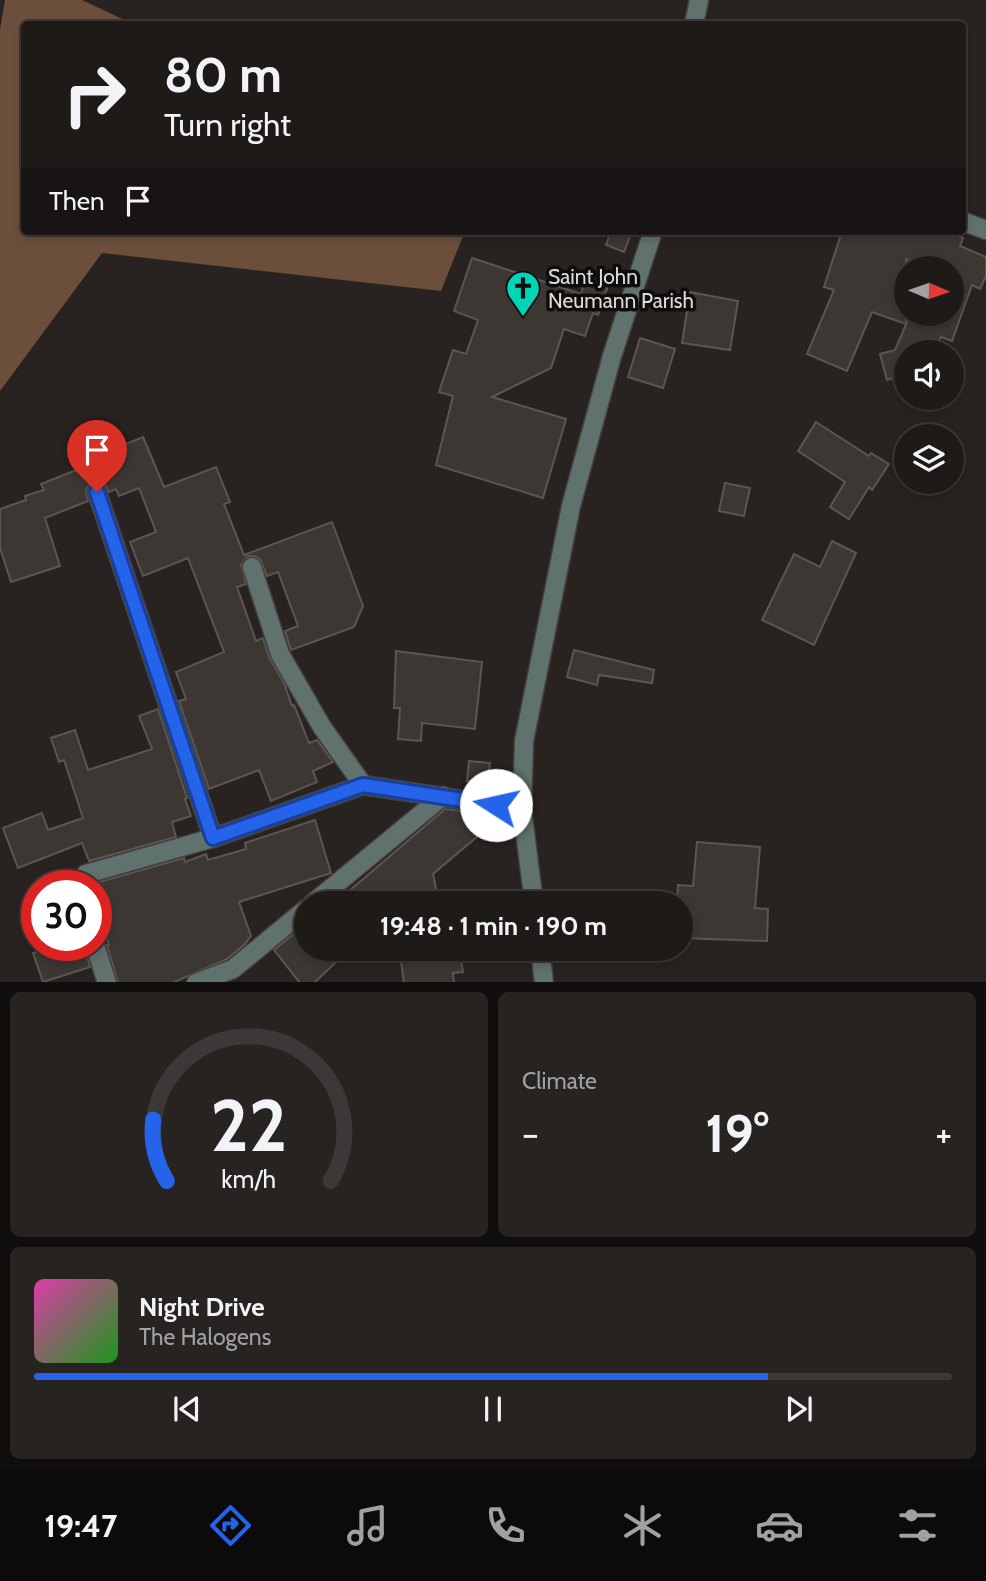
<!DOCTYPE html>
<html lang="en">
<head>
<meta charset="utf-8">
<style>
  :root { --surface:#1e1a18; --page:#262321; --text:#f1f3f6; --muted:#a1a1a2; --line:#3c3837; --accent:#2563eb }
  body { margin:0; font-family:Cabin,sans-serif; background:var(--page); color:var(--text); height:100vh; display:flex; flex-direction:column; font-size:26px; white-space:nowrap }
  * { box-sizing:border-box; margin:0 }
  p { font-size:23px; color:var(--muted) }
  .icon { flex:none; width:38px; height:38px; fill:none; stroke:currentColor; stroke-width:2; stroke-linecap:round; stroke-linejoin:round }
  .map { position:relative; height:982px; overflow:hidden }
  .side { display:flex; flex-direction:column; gap:10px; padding:10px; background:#100e0d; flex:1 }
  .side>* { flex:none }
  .hud { position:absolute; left:21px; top:21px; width:945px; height:214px; border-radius:7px; box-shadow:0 4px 10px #0003,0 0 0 2px var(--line); background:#1e1a18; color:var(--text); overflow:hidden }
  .needle { width:46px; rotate:92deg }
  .buttons { position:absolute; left:894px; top:256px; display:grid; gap:14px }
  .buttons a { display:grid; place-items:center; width:70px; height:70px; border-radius:50%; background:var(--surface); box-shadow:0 4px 10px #0003,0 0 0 2px var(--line); font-size:35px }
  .speed { position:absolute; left:21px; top:870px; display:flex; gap:14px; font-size:35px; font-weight:700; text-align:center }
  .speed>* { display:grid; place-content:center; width:91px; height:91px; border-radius:50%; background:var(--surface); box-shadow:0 4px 10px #0003,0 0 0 2px var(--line); line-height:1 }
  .speed .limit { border:10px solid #d22; background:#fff; color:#111 }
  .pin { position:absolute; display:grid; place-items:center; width:60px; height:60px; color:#fff; margin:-72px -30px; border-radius:50% 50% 50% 0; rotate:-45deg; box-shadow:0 0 7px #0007 }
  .pin .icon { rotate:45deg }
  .me { position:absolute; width:77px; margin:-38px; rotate:280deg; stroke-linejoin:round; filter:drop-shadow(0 0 5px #0008) }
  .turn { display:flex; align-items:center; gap:24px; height:147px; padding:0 28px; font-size:32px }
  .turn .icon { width:91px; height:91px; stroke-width:2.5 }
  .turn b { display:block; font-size:49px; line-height:60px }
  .then { display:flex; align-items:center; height:66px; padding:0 28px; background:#0003; gap:14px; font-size:26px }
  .big { font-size:52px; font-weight:700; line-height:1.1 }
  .side .widget { flex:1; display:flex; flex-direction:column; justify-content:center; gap:10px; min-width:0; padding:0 24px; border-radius:10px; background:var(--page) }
  .side .dial { align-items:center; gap:0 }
  .dial svg { height:182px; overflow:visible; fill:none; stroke:var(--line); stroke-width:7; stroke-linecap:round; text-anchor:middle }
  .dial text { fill:var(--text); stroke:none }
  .song { display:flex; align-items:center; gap:21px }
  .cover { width:84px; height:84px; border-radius:10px; background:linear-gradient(135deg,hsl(320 70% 55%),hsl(120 70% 35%)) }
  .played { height:7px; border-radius:4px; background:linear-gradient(90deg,var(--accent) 80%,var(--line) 80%) }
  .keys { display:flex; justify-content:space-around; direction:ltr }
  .heat { display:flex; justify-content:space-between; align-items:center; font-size:38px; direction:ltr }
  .side .tiles { flex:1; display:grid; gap:10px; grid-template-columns:1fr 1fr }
  .widget:last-child { grid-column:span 2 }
  .trip { position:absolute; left:294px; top:891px; width:399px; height:70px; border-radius:35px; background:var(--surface); box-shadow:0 4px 10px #0003,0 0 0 2px var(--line); font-weight:700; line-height:70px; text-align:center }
  .dock { display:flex; height:112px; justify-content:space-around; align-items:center; background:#0c0a0a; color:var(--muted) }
  .dock .icon { width:49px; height:49px }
  .dock .selected { color:var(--accent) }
  .dock b { font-size:32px; color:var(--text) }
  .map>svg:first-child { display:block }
  .water { fill:#6c4f3b }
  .building { fill:#3c3733; stroke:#5c5652; stroke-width:2 }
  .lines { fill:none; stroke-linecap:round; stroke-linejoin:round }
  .minor-casing { stroke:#45403d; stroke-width:21 }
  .minor { stroke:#60726d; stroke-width:18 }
  .route-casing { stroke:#184099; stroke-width:18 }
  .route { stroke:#2563eb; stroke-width:12 }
  .labels { text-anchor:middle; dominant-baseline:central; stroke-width:7; stroke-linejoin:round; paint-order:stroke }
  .poi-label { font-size:21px; fill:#dedad8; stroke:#0f0d0c; text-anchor:start }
</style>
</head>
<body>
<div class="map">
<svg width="986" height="983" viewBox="0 0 986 983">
  <rect width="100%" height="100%" fill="#282320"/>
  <!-- water -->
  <path class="water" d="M5 0H82L133 24H24V231H465L441 291 102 253 0 391V29Z"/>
  <!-- building -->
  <g class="building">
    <path d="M611 231H632L624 252 606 245Z"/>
    <path d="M842 231H946L963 238 960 246 986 257V276L980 289 972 285 952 341 941 337 934 352H906V374L887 380 880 354 895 350 911 313H952V279L957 268H930L906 259V324L872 312 847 371 807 354 834 290 824 287Z"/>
    <path d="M472 258 581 294 585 279 608 286 598 315 593 313 585 336 564 329 551 368 492 397 566 419 543 498 436 465 453 396 439 392 453 350 466 354 478 320 454 311Z"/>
    <path d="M690 292 738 301 730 350 682 343Z"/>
    <path d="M640 338 675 349 663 388 628 377Z"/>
    <path d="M816 422 869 456 871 453 889 464 872 490 869 487 849 519 830 507 845 482 798 451Z"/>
    <path d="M143 437 164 487 216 467 230 502 224 504 244 555 332 522 363 606 354 627 291 650 285 631 298 626 278 572 267 576 260 559 254 556H248L241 565 246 584 237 587 256 641 263 638 269 657 284 683 292 706 294 705 309 743 317 740 333 762 313 771 317 782 271 801 259 770 209 789 179 701 186 699 176 672 224 652 188 558 143 576 130 542 156 532 139 488 119 496 116 489 109 492 105 484 100 481 89 484 86 490 88 501 45 518 60 566 11 582 0 548V509L26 500 25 496 44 490 41 484 104 459 101 454Z"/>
    <path d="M725 483 750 488 744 516 719 511Z"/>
    <path d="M832 541 856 553 814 645 762 620 794 554 820 567Z"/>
    <path d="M574 650 654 670 652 683 599 675 597 685 567 677Z"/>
    <path d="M396 651 482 662 475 729 422 723 421 741 398 739 400 708H394Z"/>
    <path d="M158 709 187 798 185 799 191 816 172 822 176 837 89 861 82 843 18 868 3 828 42 813 48 830 83 818 64 760 59 762 51 738 75 730 88 770 152 749 139 716Z"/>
    <path d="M469 761 490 763 488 783 467 781Z"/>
    <path d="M445 809 468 812 484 831 433 874 439 903H335Z"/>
    <path d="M315 820 331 873 239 902 251 936 244 945 227 959 172 983H118L107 945H109L96 906V883L184 858 185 862 206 854 208 860 246 849 245 843Z"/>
    <path d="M697 842 760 847 755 908 768 909 767 941 681 938V903H677L678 885 693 886Z"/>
    <path d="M306 924V948H351L314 983H300L274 950Z"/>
    <path d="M56 945H84L90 967 43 982 33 953Z"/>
    <path d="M399 948H459L463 972 453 973 454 983H404Z"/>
  </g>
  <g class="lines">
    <!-- minor casing -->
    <g class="minor-casing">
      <g id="minor">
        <path d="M694 24 699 0"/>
        <path d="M962 221 986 230"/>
        <path d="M97 492 213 838"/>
        <path d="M252 567 280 654 322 727 363 785 522 809"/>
        <path d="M82 886 86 874 213 838 363 785"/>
        <path d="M313 903 443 796"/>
        <path d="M534 903 522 809 524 741 571 506 612 356 653 231"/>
        <path d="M95 945 107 983"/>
        <path d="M540 948 544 983"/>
        <path d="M196 983 233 969 306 909"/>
      </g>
    </g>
    <!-- minor -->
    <use href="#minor" class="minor"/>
  </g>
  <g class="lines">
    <!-- route casing -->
    <g class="route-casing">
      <path id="route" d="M97 492 213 838 363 785 496 805"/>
    </g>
    <!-- route -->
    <use href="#route" class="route"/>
  </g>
  <!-- icons -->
  <defs>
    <g id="church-pin" transform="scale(1.75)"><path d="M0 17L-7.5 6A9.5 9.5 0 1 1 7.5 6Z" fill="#00d5b7" stroke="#0f0d0c"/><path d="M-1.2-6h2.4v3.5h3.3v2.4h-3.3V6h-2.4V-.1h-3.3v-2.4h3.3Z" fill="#111"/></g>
  </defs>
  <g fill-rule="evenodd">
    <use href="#church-pin" x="523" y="288"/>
  </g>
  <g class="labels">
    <!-- poi labels -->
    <g class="poi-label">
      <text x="548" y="276">Saint John<tspan x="548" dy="24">Neumann Parish</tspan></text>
    </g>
  </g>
</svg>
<div class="buttons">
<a><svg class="needle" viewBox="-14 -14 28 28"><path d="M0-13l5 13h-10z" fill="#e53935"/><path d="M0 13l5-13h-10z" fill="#a1a1a2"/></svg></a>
<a><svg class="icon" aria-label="sound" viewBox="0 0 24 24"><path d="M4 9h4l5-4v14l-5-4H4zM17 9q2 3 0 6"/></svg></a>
<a><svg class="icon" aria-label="layers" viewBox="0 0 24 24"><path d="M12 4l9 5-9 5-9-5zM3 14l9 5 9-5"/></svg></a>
</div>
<div class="speed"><div class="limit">30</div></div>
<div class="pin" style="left:97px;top:492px;background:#d93025"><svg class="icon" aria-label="arrive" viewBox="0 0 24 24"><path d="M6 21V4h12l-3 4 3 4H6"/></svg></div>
<svg class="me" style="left:496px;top:805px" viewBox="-20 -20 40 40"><circle r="19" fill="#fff"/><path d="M0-13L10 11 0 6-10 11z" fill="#2563eb"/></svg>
<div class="trip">19:48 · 1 min · 190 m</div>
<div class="hud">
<div class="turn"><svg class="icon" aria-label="right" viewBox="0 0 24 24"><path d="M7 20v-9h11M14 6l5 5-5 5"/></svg><div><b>80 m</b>Turn right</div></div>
<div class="then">Then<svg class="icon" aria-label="arrive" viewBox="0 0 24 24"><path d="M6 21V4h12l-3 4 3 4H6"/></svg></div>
</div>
</div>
<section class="side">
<div class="tiles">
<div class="widget dial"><svg viewBox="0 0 100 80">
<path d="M14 69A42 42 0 1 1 86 69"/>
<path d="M14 69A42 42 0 0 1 8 42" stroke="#2563eb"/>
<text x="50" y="56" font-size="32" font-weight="700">22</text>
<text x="50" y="72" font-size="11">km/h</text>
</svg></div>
<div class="widget"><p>Climate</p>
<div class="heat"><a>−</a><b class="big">19°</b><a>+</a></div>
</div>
<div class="widget">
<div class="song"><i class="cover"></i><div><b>Night Drive</b><p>The Halogens</p></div></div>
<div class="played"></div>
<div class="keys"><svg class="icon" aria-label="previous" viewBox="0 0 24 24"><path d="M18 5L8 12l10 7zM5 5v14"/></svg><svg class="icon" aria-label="pause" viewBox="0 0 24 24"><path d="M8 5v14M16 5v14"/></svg><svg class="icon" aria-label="next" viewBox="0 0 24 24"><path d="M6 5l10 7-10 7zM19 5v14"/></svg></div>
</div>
</div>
</section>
<nav class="dock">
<b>19:47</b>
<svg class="icon selected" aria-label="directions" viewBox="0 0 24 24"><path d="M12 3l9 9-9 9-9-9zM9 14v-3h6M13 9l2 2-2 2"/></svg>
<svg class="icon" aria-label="music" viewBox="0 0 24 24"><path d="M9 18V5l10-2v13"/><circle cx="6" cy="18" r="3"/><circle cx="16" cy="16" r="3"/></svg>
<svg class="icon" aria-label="phone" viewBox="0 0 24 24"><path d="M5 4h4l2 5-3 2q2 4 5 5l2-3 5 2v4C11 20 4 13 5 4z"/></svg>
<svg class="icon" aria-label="climate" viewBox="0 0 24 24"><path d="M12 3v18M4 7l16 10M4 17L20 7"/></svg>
<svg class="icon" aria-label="car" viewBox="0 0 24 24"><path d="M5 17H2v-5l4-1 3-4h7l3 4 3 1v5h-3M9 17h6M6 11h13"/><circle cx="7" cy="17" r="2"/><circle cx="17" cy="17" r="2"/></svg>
<svg class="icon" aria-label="filters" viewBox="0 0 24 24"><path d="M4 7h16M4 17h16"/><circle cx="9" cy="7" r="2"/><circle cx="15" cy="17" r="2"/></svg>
</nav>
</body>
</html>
